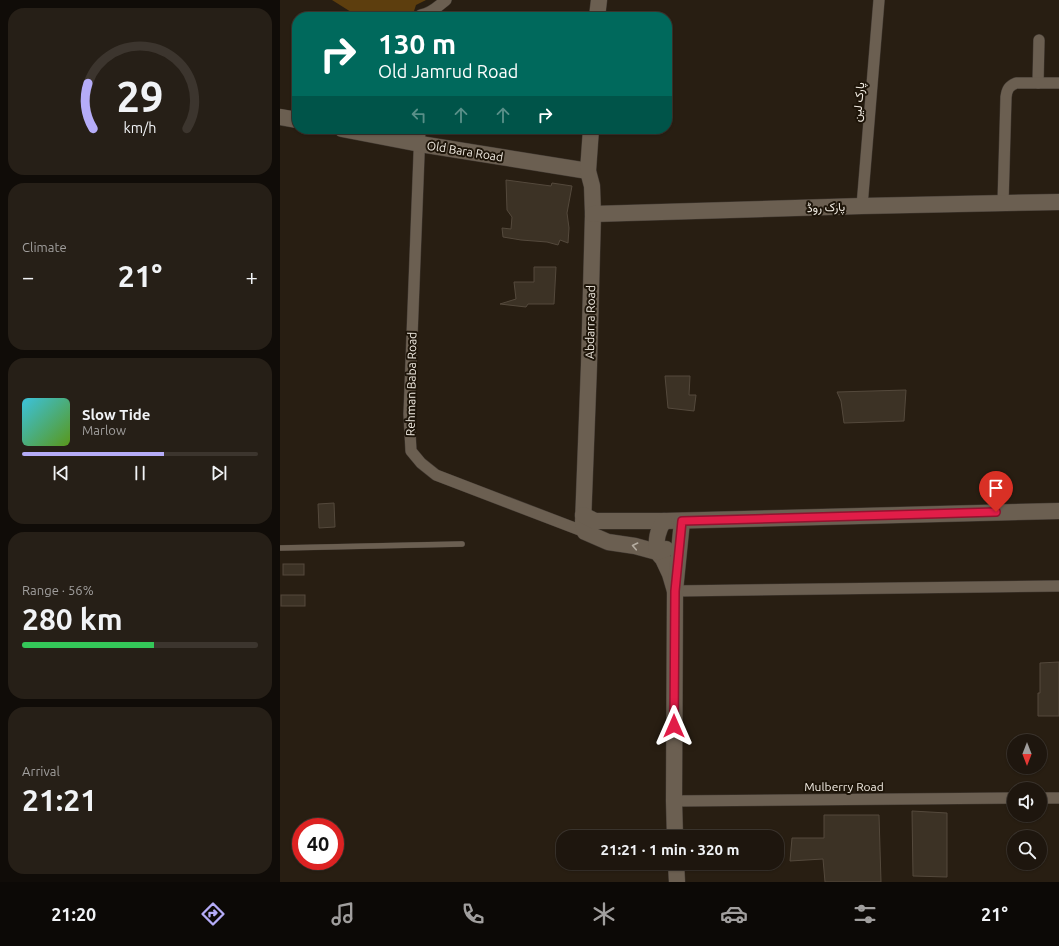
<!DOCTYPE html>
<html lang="en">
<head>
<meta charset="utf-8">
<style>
  :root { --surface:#1e160e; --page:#261f17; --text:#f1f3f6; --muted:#a19f9e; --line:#3c352e; --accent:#b5acf8 }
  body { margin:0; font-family:Ubuntu,Vazirmatn,sans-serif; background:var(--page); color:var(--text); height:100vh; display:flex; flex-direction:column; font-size:15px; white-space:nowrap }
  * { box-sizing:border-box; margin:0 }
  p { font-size:13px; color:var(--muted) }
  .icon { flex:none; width:22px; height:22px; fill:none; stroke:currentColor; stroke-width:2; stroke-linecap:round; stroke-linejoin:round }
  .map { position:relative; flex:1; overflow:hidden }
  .side { display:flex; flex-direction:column; gap:8px; padding:8px; background:#100c08; width:280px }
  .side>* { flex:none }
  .hud { position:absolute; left:12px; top:12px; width:380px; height:122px; border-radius:16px; box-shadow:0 1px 3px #0004,0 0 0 1px var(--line); background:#00695c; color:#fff; overflow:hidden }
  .needle { width:26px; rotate:180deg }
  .tools { position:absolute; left:727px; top:734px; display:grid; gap:8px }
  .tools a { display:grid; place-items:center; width:40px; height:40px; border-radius:50%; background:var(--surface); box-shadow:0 1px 3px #0004,0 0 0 1px var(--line); font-size:20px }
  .speed { position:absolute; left:12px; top:818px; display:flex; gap:8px; font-size:20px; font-weight:700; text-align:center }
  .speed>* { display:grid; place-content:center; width:52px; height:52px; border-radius:50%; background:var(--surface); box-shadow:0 1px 3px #0004,0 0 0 1px var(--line); line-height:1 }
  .speed .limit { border:6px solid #d22; background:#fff; color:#111 }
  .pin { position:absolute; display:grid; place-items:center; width:34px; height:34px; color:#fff; margin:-41px -17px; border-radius:50% 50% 50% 0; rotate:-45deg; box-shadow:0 0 4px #0007 }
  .pin .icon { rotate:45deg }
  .me { position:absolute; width:44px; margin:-22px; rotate:0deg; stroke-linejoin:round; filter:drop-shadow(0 0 3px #0008) }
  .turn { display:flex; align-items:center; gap:14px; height:84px; padding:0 20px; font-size:18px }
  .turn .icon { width:52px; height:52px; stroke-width:2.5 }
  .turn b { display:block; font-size:28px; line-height:34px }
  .lanes { display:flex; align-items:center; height:38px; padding:0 20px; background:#0003; justify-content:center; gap:20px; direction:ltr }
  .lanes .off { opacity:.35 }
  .big { font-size:30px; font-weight:700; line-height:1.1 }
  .side .widget { flex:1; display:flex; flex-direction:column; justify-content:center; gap:6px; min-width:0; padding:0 14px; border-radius:16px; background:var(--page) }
  .side .dial { align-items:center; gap:0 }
  .dial svg { height:104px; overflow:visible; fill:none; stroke:var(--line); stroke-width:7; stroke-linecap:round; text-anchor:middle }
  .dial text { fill:var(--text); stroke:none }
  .song { display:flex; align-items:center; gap:12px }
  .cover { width:48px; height:48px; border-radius:6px; background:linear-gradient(135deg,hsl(190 70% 55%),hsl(90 70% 35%)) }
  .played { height:4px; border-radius:2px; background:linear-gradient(90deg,var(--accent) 60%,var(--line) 60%) }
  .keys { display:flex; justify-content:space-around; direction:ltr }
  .heat { display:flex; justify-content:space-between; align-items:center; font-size:22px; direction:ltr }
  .charge { height:6px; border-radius:3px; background:linear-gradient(90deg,#34c759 56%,var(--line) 0) }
  .trip { position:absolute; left:276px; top:830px; width:228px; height:40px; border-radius:16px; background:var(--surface); box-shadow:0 1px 3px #0004,0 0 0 1px var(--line); font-weight:700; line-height:40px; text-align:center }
  .tab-bar { display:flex; height:64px; justify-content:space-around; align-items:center; background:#0c0906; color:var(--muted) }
  .tab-bar .icon { width:28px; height:28px }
  .tab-bar .current { color:var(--accent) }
  .tab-bar b { font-size:18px; color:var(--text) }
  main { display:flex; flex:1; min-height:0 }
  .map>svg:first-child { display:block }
  .green { fill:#5d3e0e }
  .building { fill:#3c3225; stroke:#54493c }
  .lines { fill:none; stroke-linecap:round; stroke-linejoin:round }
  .lane-casing { stroke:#423a33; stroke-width:6 }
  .street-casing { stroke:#423a33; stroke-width:12 }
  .secondary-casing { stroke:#423a33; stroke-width:17 }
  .lane { stroke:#6b5f51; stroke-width:5.5 }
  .street { stroke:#6b5f51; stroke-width:11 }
  .secondary { stroke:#6b5f51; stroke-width:16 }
  .oneway { stroke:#b5ada1 }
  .route-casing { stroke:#92132f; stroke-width:10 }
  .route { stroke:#e11d48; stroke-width:7 }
  .labels { text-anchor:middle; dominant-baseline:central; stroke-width:4; stroke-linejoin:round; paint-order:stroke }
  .street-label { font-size:12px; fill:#f2ece3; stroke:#1e1509 }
</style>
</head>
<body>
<main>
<section class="side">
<div class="widget dial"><svg viewBox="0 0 100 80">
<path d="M14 69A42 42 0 1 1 86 69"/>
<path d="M14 69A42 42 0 0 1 10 34" stroke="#b5acf8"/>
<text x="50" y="56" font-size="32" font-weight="700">29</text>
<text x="50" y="72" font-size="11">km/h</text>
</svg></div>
<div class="widget"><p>Climate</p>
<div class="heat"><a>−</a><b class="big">21°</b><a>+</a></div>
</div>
<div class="widget">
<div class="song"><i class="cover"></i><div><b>Slow Tide</b><p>Marlow</p></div></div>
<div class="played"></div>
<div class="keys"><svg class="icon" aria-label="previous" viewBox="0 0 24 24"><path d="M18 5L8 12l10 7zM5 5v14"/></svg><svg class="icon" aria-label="pause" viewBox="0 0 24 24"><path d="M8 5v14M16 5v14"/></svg><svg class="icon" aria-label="next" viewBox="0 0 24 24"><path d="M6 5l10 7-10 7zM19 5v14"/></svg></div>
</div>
<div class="widget"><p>Range · 56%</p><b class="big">280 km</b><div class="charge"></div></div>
<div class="widget"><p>Arrival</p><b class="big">21:21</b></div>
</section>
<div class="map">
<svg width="779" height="882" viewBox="0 0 779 882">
  <rect width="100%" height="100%" fill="#281e12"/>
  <!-- green -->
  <path class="green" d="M52 0H146L136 5 132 17H79Z"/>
  <!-- building -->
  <g class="building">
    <path d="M226 180 271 186 272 183 292 186 287 213 289 228 288 243 280 240 278 245 267 242 241 240 223 237 222 228 231 229 232 217 227 210Z"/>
    <path d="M254 267H276L274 304H248L246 307 220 304 236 299 234 282H254Z"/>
    <path d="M385 376H410L409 395H416L414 411 388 408Z"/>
    <path d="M626 390 624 421 564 423 561 401 557 392Z"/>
    <path d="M54 503 55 527 39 528 38 504Z"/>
    <rect x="3" y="564" width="21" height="11"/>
    <rect x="1" y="595" width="24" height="11"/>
    <path d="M779 662V716H758V693H760V663Z"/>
    <path d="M632 811 667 813V877L633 876Z"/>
    <path d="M544 815H599L601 882H545L543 859 510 861 512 838H544Z"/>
  </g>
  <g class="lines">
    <!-- lane casing -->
    <g class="lane-casing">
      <path id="lane" d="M0 548 182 544"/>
    </g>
    <!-- street casing -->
    <g class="street-casing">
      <g id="street">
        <path d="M141 17V15C152 13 158 6 166 0"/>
        <path d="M758 83 759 40"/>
        <path d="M140 129 129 414 131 451 141 463 156 475 305 532"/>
        <path d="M723 203 726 97C727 89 729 86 736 83H779"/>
        <path d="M582 206 599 0"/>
        <path d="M395 591 779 586"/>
        <path d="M760 798H779"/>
        <path d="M394 801 734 798"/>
      </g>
    </g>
    <!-- secondary casing -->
    <g class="secondary-casing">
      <g id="secondary">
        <path d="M317 17 319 0"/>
        <path d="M0 117 17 120"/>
        <path d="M62 129 140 144 308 171"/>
        <path d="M311 129 308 171 312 186 313 214 309 365 303 523 305 532 328 542 355 546 377 552 383 559 390 574 395 591"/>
        <path d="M313 214 582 206 779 202"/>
        <path d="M303 515 315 521H384L779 511"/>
        <path d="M384 521C377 531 376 540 377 552L386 549"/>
        <path d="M395 837 394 801 395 591 402 521"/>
        <path d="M396 863 397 882"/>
      </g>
    </g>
    <!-- lane -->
    <use href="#lane" class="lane"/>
    <!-- street -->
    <use href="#street" class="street"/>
    <!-- secondary -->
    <use href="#secondary" class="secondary"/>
  </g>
  <!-- one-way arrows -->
  <defs><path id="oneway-chevron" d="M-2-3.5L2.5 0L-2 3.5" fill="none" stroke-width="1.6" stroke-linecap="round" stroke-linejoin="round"/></defs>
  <use class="oneway" href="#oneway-chevron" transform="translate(355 546) rotate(-168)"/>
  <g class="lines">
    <!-- route casing -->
    <g class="route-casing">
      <path id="route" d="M394 726 395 591 402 521 716 512"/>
    </g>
    <!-- route -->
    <use href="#route" class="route"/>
  </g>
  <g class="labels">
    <!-- street labels -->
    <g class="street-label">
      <text transform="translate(578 102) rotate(-85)">پارک لین</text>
      <text transform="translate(185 151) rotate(9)">Old Bara Road</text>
      <text transform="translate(546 207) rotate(-2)">پارک روڈ</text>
      <text transform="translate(310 322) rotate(-89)">Abdarra Road</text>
      <text transform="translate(131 384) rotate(-89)">Rehman Baba Road</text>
      <text x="564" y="786">Mulberry Road</text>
    </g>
  </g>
</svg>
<div class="tools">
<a><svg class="needle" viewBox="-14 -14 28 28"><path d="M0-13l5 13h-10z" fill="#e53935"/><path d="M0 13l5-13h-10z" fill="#a19f9e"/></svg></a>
<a><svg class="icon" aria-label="sound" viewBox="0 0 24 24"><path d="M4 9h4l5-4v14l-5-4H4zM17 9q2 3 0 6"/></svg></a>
<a><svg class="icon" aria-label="search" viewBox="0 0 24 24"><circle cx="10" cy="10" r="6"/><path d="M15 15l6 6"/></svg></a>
</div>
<div class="speed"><div class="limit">40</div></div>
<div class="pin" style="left:716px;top:512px;background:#d93025"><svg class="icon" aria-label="arrive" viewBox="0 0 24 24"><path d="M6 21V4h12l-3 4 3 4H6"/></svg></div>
<svg class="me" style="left:394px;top:726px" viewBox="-20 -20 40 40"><path d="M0-17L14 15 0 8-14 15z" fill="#e11d48" stroke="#fff" stroke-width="4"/></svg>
<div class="trip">21:21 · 1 min · 320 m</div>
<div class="hud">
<div class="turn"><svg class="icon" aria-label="right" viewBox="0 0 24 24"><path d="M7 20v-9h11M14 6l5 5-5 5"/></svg><div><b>130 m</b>Old Jamrud Road</div></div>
<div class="lanes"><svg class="icon off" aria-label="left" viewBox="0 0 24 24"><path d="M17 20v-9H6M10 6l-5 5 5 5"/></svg><svg class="icon off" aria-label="ahead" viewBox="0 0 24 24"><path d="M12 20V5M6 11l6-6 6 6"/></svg><svg class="icon off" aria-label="ahead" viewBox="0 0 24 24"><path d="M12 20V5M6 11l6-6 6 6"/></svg><svg class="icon" aria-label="right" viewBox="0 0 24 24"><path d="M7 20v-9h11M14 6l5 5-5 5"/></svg></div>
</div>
</div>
</main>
<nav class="tab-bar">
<b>21:20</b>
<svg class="icon current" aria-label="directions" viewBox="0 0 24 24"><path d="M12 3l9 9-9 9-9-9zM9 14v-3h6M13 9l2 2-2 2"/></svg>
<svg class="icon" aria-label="music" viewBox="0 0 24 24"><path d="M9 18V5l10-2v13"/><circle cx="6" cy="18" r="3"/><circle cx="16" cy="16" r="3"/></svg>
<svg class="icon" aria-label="phone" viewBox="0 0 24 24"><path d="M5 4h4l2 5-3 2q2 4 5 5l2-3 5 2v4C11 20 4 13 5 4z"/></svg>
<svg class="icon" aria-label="climate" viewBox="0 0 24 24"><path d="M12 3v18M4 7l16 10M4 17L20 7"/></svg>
<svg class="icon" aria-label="car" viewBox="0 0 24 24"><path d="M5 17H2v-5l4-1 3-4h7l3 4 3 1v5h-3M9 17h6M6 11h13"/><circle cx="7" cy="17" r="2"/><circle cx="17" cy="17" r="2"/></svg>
<svg class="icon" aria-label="filters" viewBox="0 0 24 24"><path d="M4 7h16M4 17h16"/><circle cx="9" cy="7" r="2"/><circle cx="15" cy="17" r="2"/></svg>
<b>21°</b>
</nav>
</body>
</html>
